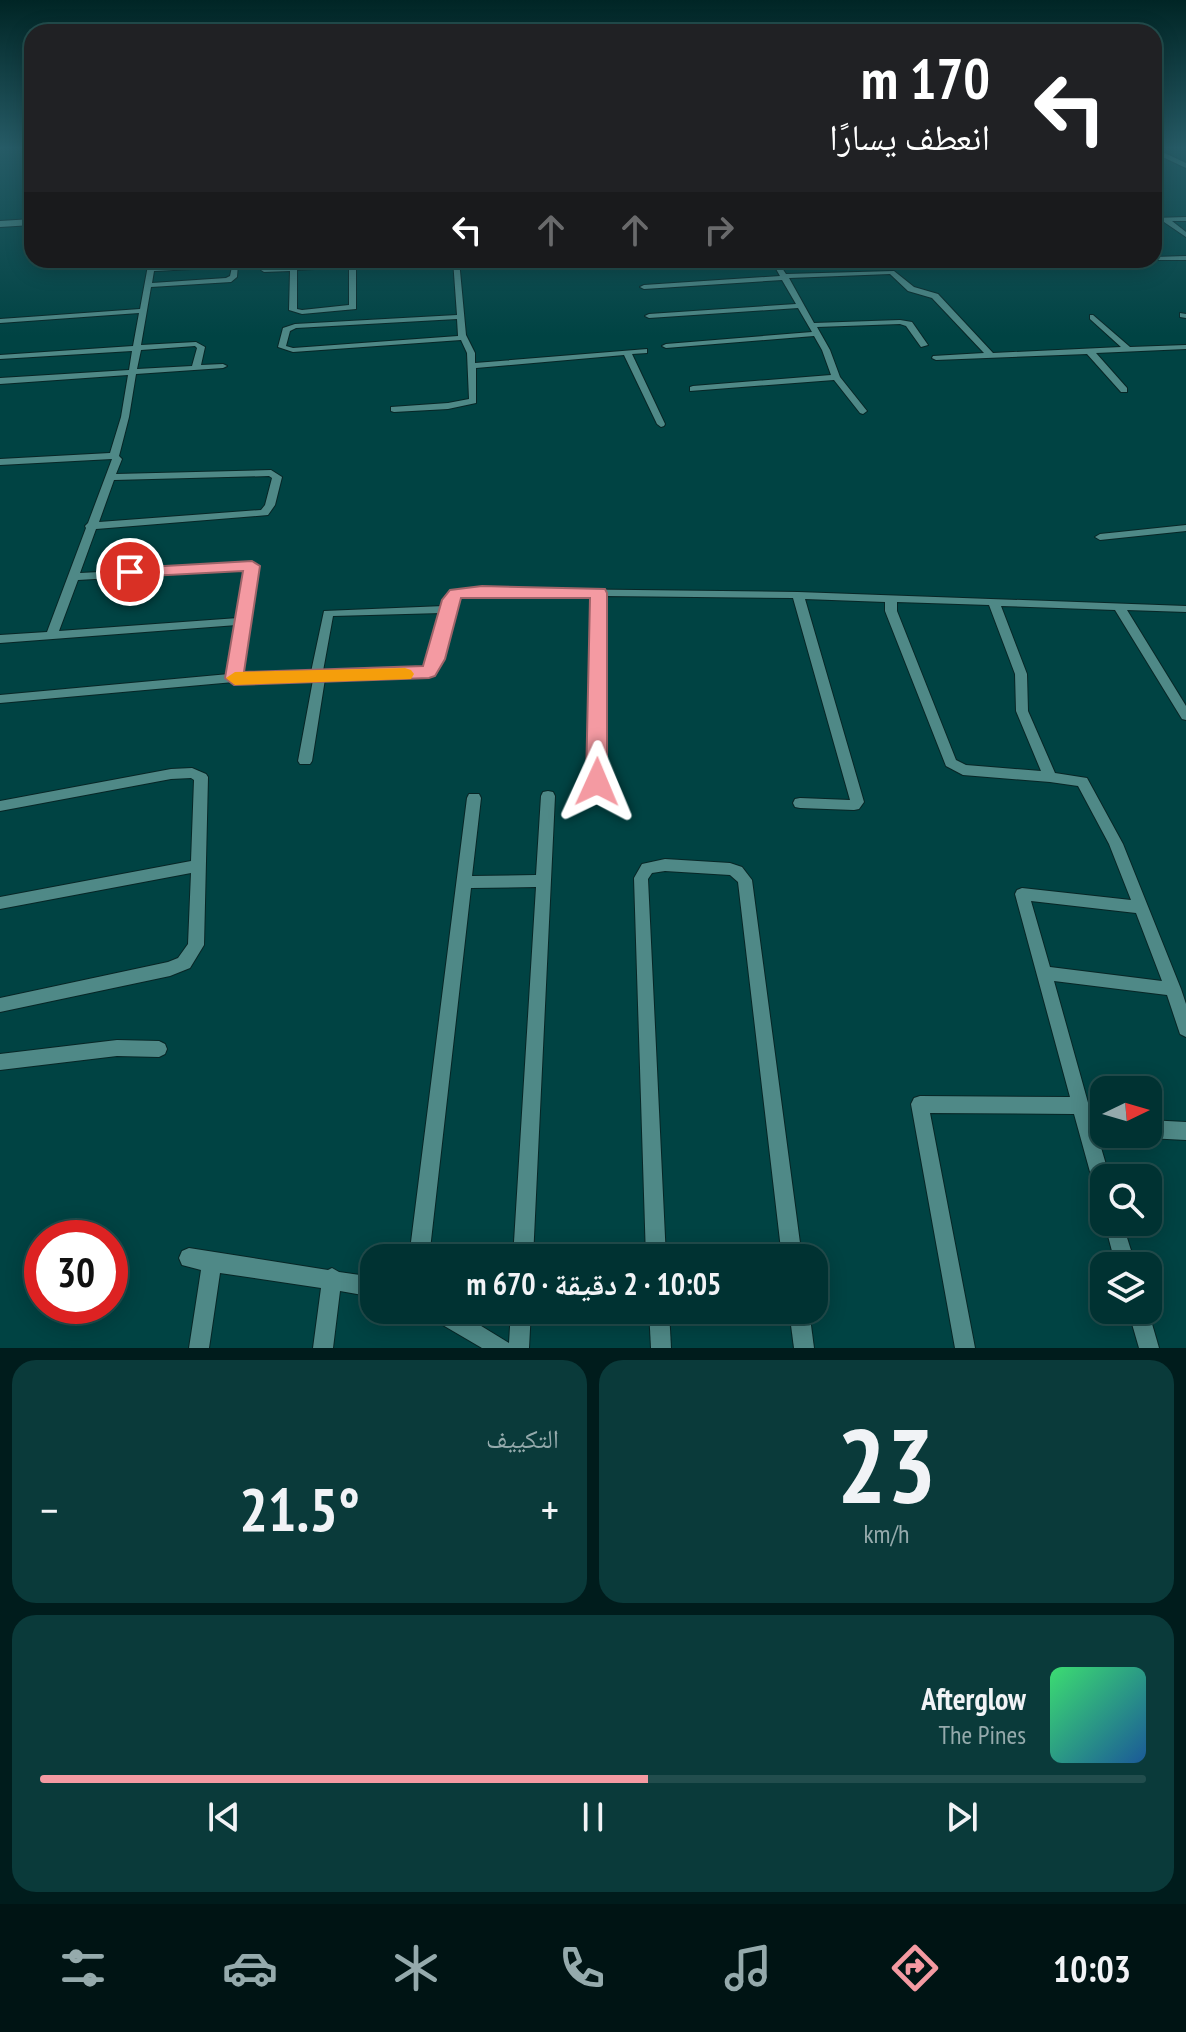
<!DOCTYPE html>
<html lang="ar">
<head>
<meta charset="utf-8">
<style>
  :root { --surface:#003232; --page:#0a3a3a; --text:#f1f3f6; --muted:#95aaac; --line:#224d4d; --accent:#f49aa2 }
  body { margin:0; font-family:"PT Sans Narrow","Noto Naskh Arabic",sans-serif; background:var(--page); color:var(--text); direction:rtl; height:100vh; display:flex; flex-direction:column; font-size:30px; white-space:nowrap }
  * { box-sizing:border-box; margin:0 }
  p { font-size:26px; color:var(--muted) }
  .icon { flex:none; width:44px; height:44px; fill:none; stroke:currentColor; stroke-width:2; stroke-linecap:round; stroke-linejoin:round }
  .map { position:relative; height:1348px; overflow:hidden; direction:ltr }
  .side { display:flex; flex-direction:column; gap:12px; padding:12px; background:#001c1c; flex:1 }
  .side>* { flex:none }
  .top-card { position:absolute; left:24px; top:24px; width:1138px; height:244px; border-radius:24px; box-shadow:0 4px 20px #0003,0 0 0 2px var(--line); direction:rtl; background:#202124; color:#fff; overflow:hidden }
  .needle { width:52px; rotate:85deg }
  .buttons { position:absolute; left:1090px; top:1076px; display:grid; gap:16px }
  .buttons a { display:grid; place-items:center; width:72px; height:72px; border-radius:16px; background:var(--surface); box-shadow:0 4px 20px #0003,0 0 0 2px var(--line); font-size:40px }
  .speed { position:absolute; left:24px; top:1220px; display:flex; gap:16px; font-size:40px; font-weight:700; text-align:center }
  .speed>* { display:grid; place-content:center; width:104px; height:104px; border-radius:50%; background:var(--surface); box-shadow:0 4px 20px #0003,0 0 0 2px var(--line); line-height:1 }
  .speed .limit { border:12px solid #d22; background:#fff; color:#111 }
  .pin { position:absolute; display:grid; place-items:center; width:68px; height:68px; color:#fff; margin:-34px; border:4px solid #fff; border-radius:50%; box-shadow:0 2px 8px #0007 }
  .me { position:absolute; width:88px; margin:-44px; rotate:1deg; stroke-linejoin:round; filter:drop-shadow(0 0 6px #0008) }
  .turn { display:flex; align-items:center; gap:28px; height:168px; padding:0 40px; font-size:36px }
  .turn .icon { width:104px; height:104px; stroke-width:2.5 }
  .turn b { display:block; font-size:56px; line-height:68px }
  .lanes { display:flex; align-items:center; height:76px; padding:0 40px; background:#0003; justify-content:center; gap:40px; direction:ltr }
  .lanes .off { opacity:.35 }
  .big { font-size:60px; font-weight:700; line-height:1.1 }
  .side .widget { flex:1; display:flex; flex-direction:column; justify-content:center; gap:12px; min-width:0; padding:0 28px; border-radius:24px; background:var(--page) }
  .side .dial { align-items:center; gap:0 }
  .dial b { font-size:104px; line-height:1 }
  .song { display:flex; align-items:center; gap:24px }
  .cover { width:96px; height:96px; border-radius:12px; background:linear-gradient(135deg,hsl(140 70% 55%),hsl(210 70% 35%)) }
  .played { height:8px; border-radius:4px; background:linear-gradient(90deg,var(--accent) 55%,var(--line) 55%) }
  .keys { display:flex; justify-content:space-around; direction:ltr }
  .heat { display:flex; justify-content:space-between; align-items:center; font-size:44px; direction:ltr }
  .side .tiles { flex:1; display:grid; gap:12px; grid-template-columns:1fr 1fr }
  .widget:last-child { grid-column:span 2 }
  .trip { position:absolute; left:360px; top:1244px; width:468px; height:80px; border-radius:24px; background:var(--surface); box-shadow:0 4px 20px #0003,0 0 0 2px var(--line); font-weight:700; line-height:80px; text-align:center; direction:rtl }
  .tab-bar { display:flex; height:128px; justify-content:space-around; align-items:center; background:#001414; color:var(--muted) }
  .tab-bar .icon { width:56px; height:56px }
  .tab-bar .active { color:var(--accent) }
  .tab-bar b { font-size:36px; color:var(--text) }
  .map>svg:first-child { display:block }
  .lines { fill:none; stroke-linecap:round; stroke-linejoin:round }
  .minor-casing { stroke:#072626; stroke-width:2 }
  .tertiary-casing { stroke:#072626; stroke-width:2 }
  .secondary-casing { stroke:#072626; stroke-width:2 }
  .minor { fill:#4f8987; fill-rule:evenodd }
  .tertiary { fill:#4f8987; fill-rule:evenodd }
  .secondary { fill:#4f8987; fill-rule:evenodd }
  .route { fill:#f49aa2; stroke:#9f6469; stroke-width:2 }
  .slow { fill:#f59e0b }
</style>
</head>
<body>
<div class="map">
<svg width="1186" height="1348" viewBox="0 0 1186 1348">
  <rect width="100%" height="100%" fill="#004343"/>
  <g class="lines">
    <!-- minor casing -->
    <g class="minor-casing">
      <g id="minor">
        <path d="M0 147H5L0 150Z"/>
        <path d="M1186 217V221H1172L1186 232V237L1164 222H1154V218Z"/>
        <path d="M1186 256V260H1151H1154V257Z"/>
        <path d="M149 260H155L154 267 238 264 237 277 231 282 151 287 141 345 196 342 205 347 201 365 223 364 227 366 223 368 136 374 129 417 119 456 122 459 116 474 271 470 282 477 275 505 268 515 96 529 80 573 256 564 257 566 241 674 311 672 324 611 444 606 448 595 471 588 798 592 1186 606V612L1127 610 1186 706V720L1182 719 1115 610 1001 606 1027 674 1028 711 1055 773 1087 778 1123 844 1181 989 1186 1004V1037L1180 1034 1167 995 1054 981 1092 1117H1104V1134H1106H1097L1110 1178H1104V1199L1097 1197 1095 1190 1074 1114 930 1113 975 1348H955L911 1104 914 1098 920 1096 1070 1097 1015 894 1017 890 1022 888 1131 900 1109 844 1078 786 1050 782 963 775 946 766 885 611V602L805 599 864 802 859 809 854 810 800 808 795 807 793 803 795 799 800 798 850 800 793 598 604 596V782L602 786H592L590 782 593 596 472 594 457 599 442 659 433 675 325 679 312 761 310 764H300L298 761 313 680 234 682 0 703V695L229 674 237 625 0 643V635L47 632 86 528 85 526 88 523 112 459 0 465V459L110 453 121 417 128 375 0 384V378L129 370 132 351 0 359V355L133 346 139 313 0 323V319L140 309ZM232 267 230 276 226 278 152 283 154 271ZM195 346 197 348 192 366 137 369 141 350ZM269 476 272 478 265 505 261 510 99 522 114 480ZM246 570 238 618 59 631 78 580ZM897 602 989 605 1015 674 1016 711 1041 771 966 765 956 760 897 611ZM442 613 430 659 425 668 323 671 333 616ZM1031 901 1136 913 1162 981 1050 967Z"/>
        <path d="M400 260H438L435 262 356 267V309L302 314 289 310 290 271 264 272 261 270 264 268ZM349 267V305L302 310 297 309V270Z"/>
        <path d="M453 260H459L466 335 475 353V363L647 349V353L632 354 665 424 664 426 661 427 657 424 624 355 476 368V403L448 409 394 412 391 411V407L448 403 469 399 467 353 461 340 293 352 278 347 283 328 295 324 457 315ZM457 319 458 336 293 348 286 346 290 331 296 328Z"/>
        <path d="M771 260H864L861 262 780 265 786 274 894 271 914 287 938 294 993 353 1121 347 1090 319V315H1093L1130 347 1186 345V349L1096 353 1127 388V392H1121L1087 354 936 360 932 358 933 356 984 353 932 298 908 291 890 274 789 278 814 323 900 320 912 322 928 345 921 347 906 326 900 324 817 327 830 350 840 377 867 411 863 414 860 413 834 380 690 391V387L693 386 831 375 822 350 814 336 666 348 662 346 666 344 812 332 798 308 649 318 645 316 649 314 796 304 782 280 644 289 640 287 644 285 780 276Z"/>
        <path d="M1073 260H1132L1129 262 1071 263 1070 262Z"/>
        <path d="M1180 313 1186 314V318L1180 317Z"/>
        <path d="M1186 525V531L1100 540 1095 537 1100 534Z"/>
        <path d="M192 768 206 774 208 777 204 945 190 968 170 976 0 1012V998L168 962 178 958 188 944 191 873 0 909V897L191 861 194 780 191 778 171 779 0 811V801L171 769Z"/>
        <path d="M548 791 553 792 555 796 533 1258H513L536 887 471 888 429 1258H409L467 798 469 794H479L481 798 472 876 536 875 541 796 543 792Z"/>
        <path d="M665 859 730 863 742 867 752 880 802 1258H782L738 882 730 875 665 871 652 873 648 879 666 1258H646L634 878 642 864Z"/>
        <path d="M117 1040 159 1041 165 1044 167 1049 165 1054 159 1057 117 1056 0 1070V1054Z"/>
        <path d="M1148 1120 1186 1122V1140L1148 1138 1142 1135 1148 1134Z"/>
        <path d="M1104 1221 1122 1222 1136 1266H1116Z"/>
        <path d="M189 1248 328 1270 332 1268 339 1272 374 1277V1297L340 1291 333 1348H313L321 1288 220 1273 209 1348H189L201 1270 182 1265 179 1258 182 1251Z"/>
        <path d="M426 1310H455L509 1343 511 1310H531L529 1348H482L429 1317Z"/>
        <path d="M649 1310H669L671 1348H651Z"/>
        <path d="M789 1310H809L814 1348H794Z"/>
        <path d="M1128 1310H1148L1159 1348H1139Z"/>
      </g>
    </g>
    <!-- tertiary casing -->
    <g class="tertiary-casing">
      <path id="tertiary" d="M1154 148 1186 163V168L1154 153Z"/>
    </g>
    <!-- secondary casing -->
    <g class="secondary-casing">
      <path id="secondary" d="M32 219V225L0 227V221Z"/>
    </g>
    <!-- minor -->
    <use href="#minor" class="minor"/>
    <!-- tertiary -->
    <use href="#tertiary" class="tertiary"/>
    <!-- secondary -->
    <use href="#secondary" class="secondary"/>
  </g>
  <!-- sky -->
  <linearGradient id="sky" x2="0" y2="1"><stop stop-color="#002525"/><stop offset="0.44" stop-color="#265b66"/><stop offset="1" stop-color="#265b66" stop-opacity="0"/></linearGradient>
  <rect width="1186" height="336" fill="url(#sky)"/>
  <!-- route -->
  <path class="route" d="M252 561 260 566 244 672 423 666 442 600 450 590 482 586 605 589 607 593V782L604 787H589L586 782 590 598H461L445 659 435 676 429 678 234 685 225 678 243 571 130 577 122 572 130 568Z"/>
  <!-- slow -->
  <path class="slow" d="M405 668 411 670 414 674 411 679 235 685 226 678 235 672Z"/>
</svg>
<div class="buttons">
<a><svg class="needle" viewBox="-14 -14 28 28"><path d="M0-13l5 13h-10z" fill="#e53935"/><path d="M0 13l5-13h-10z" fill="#95aaac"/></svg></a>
<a><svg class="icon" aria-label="search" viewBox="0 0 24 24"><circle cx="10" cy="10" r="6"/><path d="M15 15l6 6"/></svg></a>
<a><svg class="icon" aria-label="layers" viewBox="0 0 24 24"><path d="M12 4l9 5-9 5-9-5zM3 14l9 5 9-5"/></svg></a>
</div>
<div class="speed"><div class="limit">30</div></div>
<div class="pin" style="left:130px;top:572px;background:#d93025"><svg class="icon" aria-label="arrive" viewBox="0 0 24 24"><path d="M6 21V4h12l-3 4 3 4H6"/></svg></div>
<svg class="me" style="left:597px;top:782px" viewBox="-20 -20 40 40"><path d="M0-17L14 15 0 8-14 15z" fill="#f49aa2" stroke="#fff" stroke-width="4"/></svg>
<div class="trip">10:05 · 2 دقيقة · 670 m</div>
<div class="top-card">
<div class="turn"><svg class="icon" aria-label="left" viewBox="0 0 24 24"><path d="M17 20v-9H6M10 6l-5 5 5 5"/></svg><div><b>170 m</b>انعطف يسارًا</div></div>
<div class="lanes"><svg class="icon" aria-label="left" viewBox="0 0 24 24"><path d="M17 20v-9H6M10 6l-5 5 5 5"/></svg><svg class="icon off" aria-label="ahead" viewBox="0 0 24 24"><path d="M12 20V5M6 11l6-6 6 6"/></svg><svg class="icon off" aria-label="ahead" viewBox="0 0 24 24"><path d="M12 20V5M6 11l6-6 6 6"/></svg><svg class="icon off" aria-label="right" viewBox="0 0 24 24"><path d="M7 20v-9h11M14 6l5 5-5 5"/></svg></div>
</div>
</div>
<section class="side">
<div class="tiles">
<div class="widget dial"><b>23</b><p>km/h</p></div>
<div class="widget"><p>التكييف</p>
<div class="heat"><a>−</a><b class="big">21.5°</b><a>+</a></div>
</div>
<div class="widget">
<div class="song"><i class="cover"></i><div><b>Afterglow</b><p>The Pines</p></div></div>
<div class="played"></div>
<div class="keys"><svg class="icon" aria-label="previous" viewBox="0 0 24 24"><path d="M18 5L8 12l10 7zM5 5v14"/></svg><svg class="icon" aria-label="pause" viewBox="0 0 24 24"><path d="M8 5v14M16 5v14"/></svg><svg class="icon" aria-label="next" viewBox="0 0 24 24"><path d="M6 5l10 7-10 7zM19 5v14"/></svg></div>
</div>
</div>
</section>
<nav class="tab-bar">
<b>10:03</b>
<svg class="icon active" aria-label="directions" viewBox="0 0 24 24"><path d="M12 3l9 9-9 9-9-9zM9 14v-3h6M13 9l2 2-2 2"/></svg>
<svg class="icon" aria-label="music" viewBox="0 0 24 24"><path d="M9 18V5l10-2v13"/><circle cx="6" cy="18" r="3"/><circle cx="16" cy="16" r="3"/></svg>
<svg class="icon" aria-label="phone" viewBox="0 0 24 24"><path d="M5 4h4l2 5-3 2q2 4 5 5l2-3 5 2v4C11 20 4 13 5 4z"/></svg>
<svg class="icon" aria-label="climate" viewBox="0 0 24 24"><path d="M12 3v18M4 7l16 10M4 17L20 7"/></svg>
<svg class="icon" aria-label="car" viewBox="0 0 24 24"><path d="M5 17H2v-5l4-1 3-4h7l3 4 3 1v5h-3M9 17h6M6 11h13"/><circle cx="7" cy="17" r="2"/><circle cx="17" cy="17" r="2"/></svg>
<svg class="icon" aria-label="filters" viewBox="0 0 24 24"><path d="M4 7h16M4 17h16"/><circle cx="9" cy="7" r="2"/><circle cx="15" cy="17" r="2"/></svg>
</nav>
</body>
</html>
